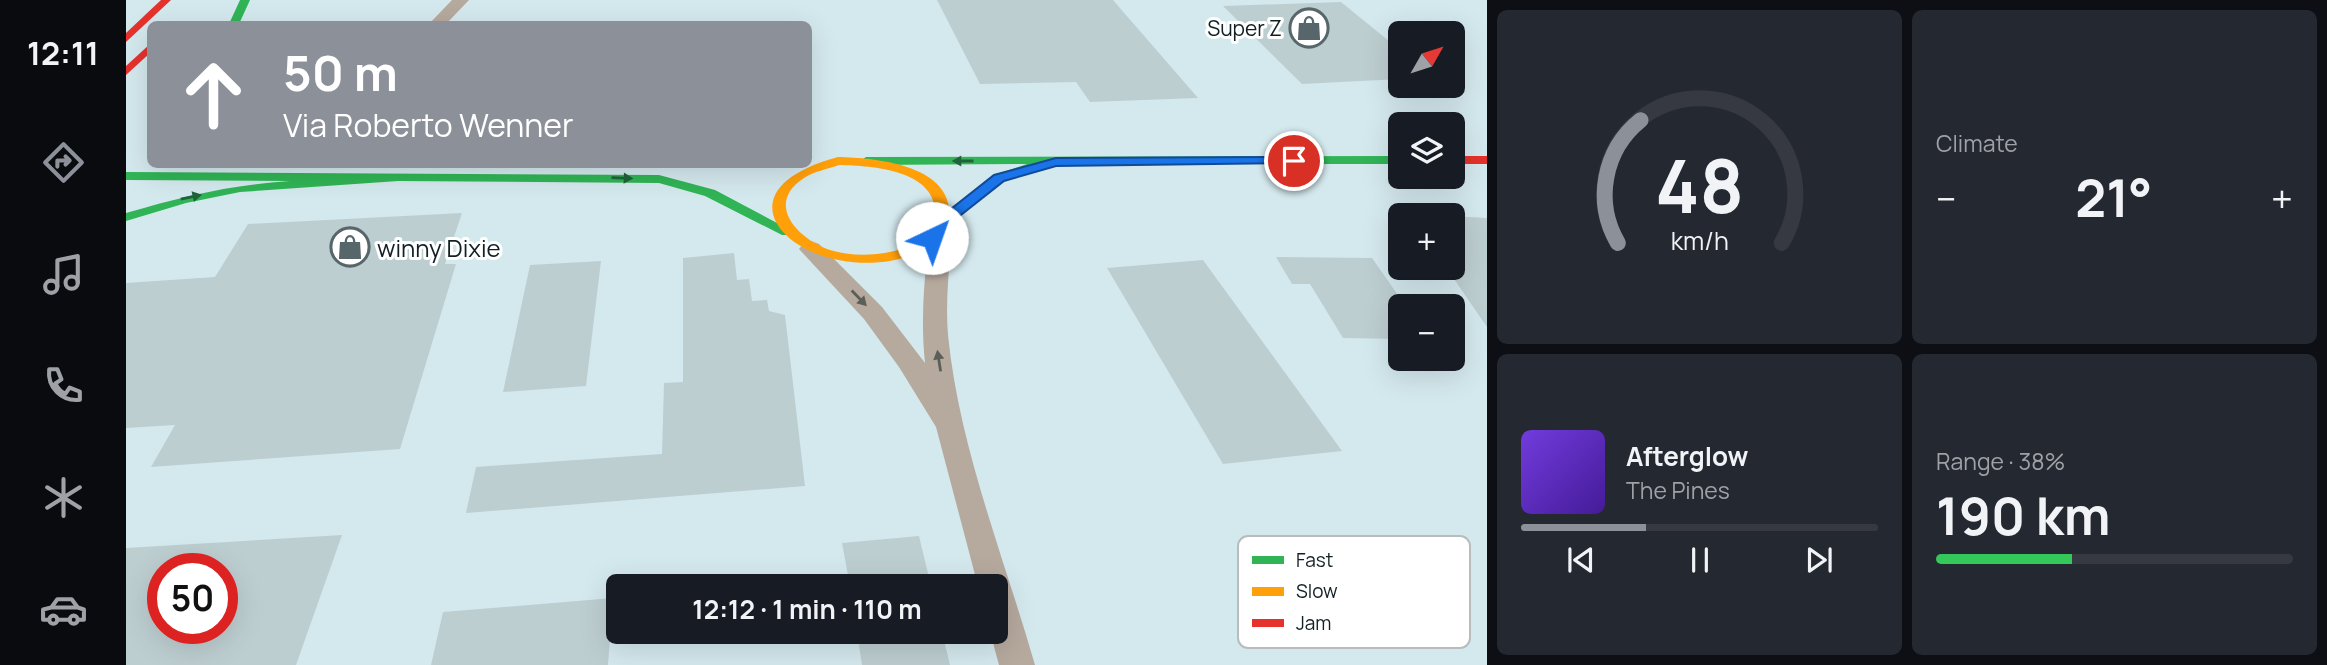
<!DOCTYPE html>
<html lang="en">
<head>
<meta charset="utf-8">
<style>
  :root { --surface:#171b24; --page:#242831; --text:#f1f3f6; --muted:#9ea1a6; --line:#363941; --accent:#8c9099 }
  body { margin:0; font-family:Manrope,sans-serif; background:var(--page); color:var(--text); height:100vh; display:flex; flex-direction:column; font-size:26px; white-space:nowrap }
  * { box-sizing:border-box; margin:0 }
  p { font-size:23px; color:var(--muted) }
  .icon { flex:none; width:38px; height:38px; fill:none; stroke:currentColor; stroke-width:2; stroke-linecap:round; stroke-linejoin:round }
  .map { position:relative; flex:1; overflow:hidden }
  .sheet { display:flex; flex-direction:column; gap:10px; padding:10px; background:#0d0f14; width:840px }
  .sheet>* { flex:none }
  .top-card { position:absolute; left:21px; top:21px; width:665px; height:147px; border-radius:10px; box-shadow:0 7px 28px #0002; background:#8c9099; color:#fff; overflow:hidden }
  .needle { width:46px; rotate:51deg }
  .buttons { position:absolute; left:1262px; top:21px; display:grid; gap:14px }
  .buttons a { display:grid; place-items:center; width:77px; height:77px; border-radius:10px; background:var(--surface); box-shadow:0 7px 28px #0002; font-size:35px }
  .speed { position:absolute; left:21px; top:553px; display:flex; gap:14px; font-size:35px; font-weight:700; text-align:center }
  .speed>* { display:grid; place-content:center; width:91px; height:91px; border-radius:50%; background:var(--surface); box-shadow:0 7px 28px #0002; line-height:1 }
  .speed .limit { border:10px solid #d22; background:#fff; color:#111 }
  .pin { position:absolute; display:grid; place-items:center; width:60px; height:60px; color:#fff; margin:-30px; border:4px solid #fff; border-radius:50%; box-shadow:0 2px 7px #0007 }
  .me { position:absolute; width:77px; margin:-38px; rotate:42deg; stroke-linejoin:round; filter:drop-shadow(0 0 5px #0008) }
  .turn { display:flex; align-items:center; gap:24px; height:147px; padding:0 21px; font-size:32px }
  .turn .icon { width:91px; height:91px; stroke-width:2.5 }
  .turn b { display:block; font-size:49px; line-height:60px }
  .big { font-size:52px; font-weight:700; line-height:1.1 }
  .sheet .card { flex:1; display:flex; flex-direction:column; justify-content:center; gap:10px; min-width:0; padding:0 24px; border-radius:10px; background:var(--page) }
  .sheet .dial { align-items:center; gap:0 }
  .dial svg { height:182px; overflow:visible; fill:none; stroke:var(--line); stroke-width:7; stroke-linecap:round; text-anchor:middle }
  .dial text { fill:var(--text); stroke:none }
  .song { display:flex; align-items:center; gap:21px }
  .cover { width:84px; height:84px; border-radius:10px; background:linear-gradient(135deg,hsl(260 70% 55%),hsl(260 70% 35%)) }
  .played { height:7px; border-radius:4px; background:linear-gradient(90deg,var(--accent) 35%,var(--line) 35%) }
  .keys { display:flex; justify-content:space-around; direction:ltr }
  .heat { display:flex; justify-content:space-between; align-items:center; font-size:38px; direction:ltr }
  .charge { height:10px; border-radius:5px; background:linear-gradient(90deg,#34c759 38%,var(--line) 0) }
  .sheet .tiles { flex:1; display:grid; gap:10px; grid-template-columns:repeat(2,1fr) }
  .trip { position:absolute; left:480px; top:574px; width:402px; height:70px; border-radius:10px; background:var(--surface); box-shadow:0 7px 28px #0002; font-weight:700; line-height:70px; text-align:center }
  main { display:flex; flex:1; min-height:0 }
  .dock { display:flex; flex-direction:column; width:126px; justify-content:space-around; align-items:center; background:#090b0e; color:var(--muted) }
  .dock .icon { width:49px; height:49px }
  .dock .on { color:var(--accent) }
  .dock b { font-size:32px; color:var(--text) }
  .map>svg:first-child { display:block }
  .building { fill:#bdced1; fill-rule:evenodd }
  .lines { fill:none; stroke-linecap:round; stroke-linejoin:round }
  .street { fill:#b6a99e; fill-rule:evenodd }
  .fast { fill:#30b455; fill-rule:evenodd }
  .slow { fill:#ff9f0a; fill-rule:evenodd }
  .jam { fill:#e5322d; fill-rule:evenodd }
  .oneway { fill:#20633a }
  .oneway2 { fill:#5c5e5a }
  .route { fill:#1a73e8; stroke:#114b97; stroke-width:2 }
  .labels { text-anchor:middle; dominant-baseline:central; stroke-width:6; stroke-linejoin:round; paint-order:stroke }
  .far-poi-label { font-size:21px; fill:#122023; stroke:#fff; text-anchor:end }
  .poi-label { font-size:24px; fill:#122023; stroke:#fff; text-anchor:start }
  .key { fill:#fff; stroke:#b8bcbd; stroke-width:2 }
  .key-label { font-size:19px; fill:#122023 }
</style>
</head>
<body>
<main>
<nav class="dock">
<b>12:11</b>
<svg class="icon on" aria-label="directions" viewBox="0 0 24 24"><path d="M12 3l9 9-9 9-9-9zM9 14v-3h6M13 9l2 2-2 2"/></svg>
<svg class="icon" aria-label="music" viewBox="0 0 24 24"><path d="M9 18V5l10-2v13"/><circle cx="6" cy="18" r="3"/><circle cx="16" cy="16" r="3"/></svg>
<svg class="icon" aria-label="phone" viewBox="0 0 24 24"><path d="M5 4h4l2 5-3 2q2 4 5 5l2-3 5 2v4C11 20 4 13 5 4z"/></svg>
<svg class="icon" aria-label="climate" viewBox="0 0 24 24"><path d="M12 3v18M4 7l16 10M4 17L20 7"/></svg>
<svg class="icon" aria-label="car" viewBox="0 0 24 24"><path d="M5 17H2v-5l4-1 3-4h7l3 4 3 1v5h-3M9 17h6M6 11h13"/><circle cx="7" cy="17" r="2"/><circle cx="17" cy="17" r="2"/></svg>
</nav>
<div class="map">
<svg width="1361" height="665" viewBox="0 0 1361 665">
  <rect width="100%" height="100%" fill="#d4e9ee"/>
  <!-- building -->
  <g class="building">
    <path d="M811 0H987L1072 98 964 102 950 82 854 84Z"/>
    <path d="M1215 2 1274 50V79L1176 84 1097 6Z"/>
    <path d="M336 213 319 264H330L274 449 25 467 49 425 0 428V283L89 277 122 224Z"/>
    <path d="M1326 216 1361 218V327L1326 276Z"/>
    <path d="M608 253 611 280 623 279 626 301 641 300 643 311 659 315 679 486 340 513 350 467 536 454 538 383 557 382V258Z"/>
    <path d="M1150 257 1246 258 1274 298V339L1217 338 1184 284H1166Z"/>
    <path d="M1077 260 1216 451 1097 464 981 268Z"/>
    <path d="M475 261 460 386 377 392 404 265Z"/>
    <path d="M216 535 170 665H0V548ZM37 569H96V628H37Z"/>
    <path d="M793 536 805 586H724L716 543Z"/>
    <path d="M487 598 482 665H305L317 612Z"/>
    <path d="M731 632H816L824 665H736Z"/>
  </g>
  <g class="lines">
    <!-- street -->
    <g class="street">
      <path d="M326 0H343L320 24H303Z"/>
      <path d="M816 216 824 218 827 223C824 260 819 298 822 335 833 447 878 557 909 665H873L864 632H870V586H852L810 427 773 367 738 319 673 249 677 244 685 241 693 244 756 307 799 363C794 315 799 270 805 223L808 218Z"/>
    </g>
    <!-- fast -->
    <g class="fast">
      <path d="M114 0H124L113 24H103Z"/>
      <path d="M1274 156V164H903L908 168 906 171 878 181 816 227 809 223 811 220 868 175 901 164 740 165 734 161 740 157Z"/>
      <path d="M0 172 533 175 589 190 668 232 666 235H656L579 196 533 183 272 181 114 192 60 203 0 221V213C58 196 104 185 164 181L0 180Z"/>
    </g>
    <!-- slow -->
    <path class="slow" d="M712 157C751 158 829 165 823 219 821 235 806 247 792 253 691 294 568 196 712 157ZM713 165C748 166 812 170 809 216 809 233 793 243 778 248 756 256 726 257 704 250 672 239 638 204 678 178 689 171 702 169 713 165Z"/>
    <!-- jam -->
    <g class="jam">
      <path d="M35 0H45L0 42V33Z"/>
      <path d="M24 44V53L0 75V66Z"/>
      <rect x="1326" y="156" width="35" height="8"/>
    </g>
  </g>
  <!-- one-way arrows -->
  <defs><path id="oneway-solid" d="M-6-.8H1V-3.2L6.5 0L1 3.2V.8H-6Z" transform="scale(1.75)"/></defs>
  <g class="oneway">
    <use href="#oneway-solid" transform="translate(837 161) rotate(-180)"/>
    <use href="#oneway-solid" transform="translate(496 178) rotate(2)"/>
    <use href="#oneway-solid" transform="translate(65 197) rotate(-12)"/>
  </g>
  <g class="oneway2">
    <use href="#oneway-solid" transform="translate(733 298) rotate(46)"/>
    <use href="#oneway-solid" transform="translate(813 361) rotate(-99)"/>
  </g>
  <!-- route -->
  <path class="route" d="M1168 157 1173 158V163L930 166 878 181 821 226 811 241 806 242 799 238 811 220 868 175 930 158Z"/>
  <!-- icons -->
  <defs>
    <g id="shop-ring" transform="scale(2.0125)"><circle r="9.5" fill="#fff" stroke="#56666a" stroke-width="1.5"/><path d="M-5-2.5h2.3a2.7 3.5 0 0 1 5.4 0H5L5.5 6h-11ZM-1.5-2.5h3a1.5 2.3 0 0 0-3 0Z" fill="#56666a"/></g>
  </defs>
  <g fill-rule="evenodd">
    <use href="#shop-ring" x="1183" y="28"/>
    <use href="#shop-ring" x="224" y="247"/>
  </g>
  <g class="labels">
    <!-- far-poi labels -->
    <g class="far-poi-label">
      <text x="1156" y="28">Super Z</text>
    </g>
    <!-- poi labels -->
    <g class="poi-label">
      <text x="251" y="247">winny Dixie</text>
    </g>
  </g>
  <!-- legend -->
  <rect x="1112" y="536" width="232" height="112" rx="10" class="key"/>
  <rect x="1126" y="556" width="32" height="8" fill="#30b455"/>
  <rect x="1126" y="587" width="32" height="9" fill="#ff9f0a"/>
  <rect x="1126" y="619" width="32" height="8" fill="#e5322d"/>
  <g class="key-label">
    <text x="1170" y="567">Fast</text>
    <text x="1170" y="598">Slow</text>
    <text x="1170" y="630">Jam</text>
  </g>
</svg>
<div class="buttons">
<a><svg class="needle" viewBox="-14 -14 28 28"><path d="M0-13l5 13h-10z" fill="#e53935"/><path d="M0 13l5-13h-10z" fill="#9ea1a6"/></svg></a>
<a><svg class="icon" aria-label="layers" viewBox="0 0 24 24"><path d="M12 4l9 5-9 5-9-5zM3 14l9 5 9-5"/></svg></a>
<a>+</a>
<a>−</a>
</div>
<div class="speed"><div class="limit">50</div></div>
<div class="pin" style="left:1168px;top:161px;background:#d93025"><svg class="icon" aria-label="arrive" viewBox="0 0 24 24"><path d="M6 21V4h12l-3 4 3 4H6"/></svg></div>
<svg class="me" style="left:806px;top:238px" viewBox="-20 -20 40 40"><circle r="19" fill="#fff"/><path d="M0-13L10 11 0 6-10 11z" fill="#1a73e8"/></svg>
<div class="trip">12:12 · 1 min · 110 m</div>
<div class="top-card">
<div class="turn"><svg class="icon" aria-label="ahead" viewBox="0 0 24 24"><path d="M12 20V5M6 11l6-6 6 6"/></svg><div><b>50 m</b>Via Roberto Wenner</div></div>
</div>
</div>
<section class="sheet">
<div class="tiles">
<div class="card dial"><svg viewBox="0 0 100 80">
<path d="M14 69A42 42 0 1 1 86 69"/>
<path d="M14 69A42 42 0 0 1 24 15" stroke="#8c9099"/>
<text x="50" y="56" font-size="32" font-weight="700">48</text>
<text x="50" y="72" font-size="11">km/h</text>
</svg></div>
<div class="card"><p>Climate</p>
<div class="heat"><a>−</a><b class="big">21°</b><a>+</a></div>
</div>
<div class="card">
<div class="song"><i class="cover"></i><div><b>Afterglow</b><p>The Pines</p></div></div>
<div class="played"></div>
<div class="keys"><svg class="icon" aria-label="previous" viewBox="0 0 24 24"><path d="M18 5L8 12l10 7zM5 5v14"/></svg><svg class="icon" aria-label="pause" viewBox="0 0 24 24"><path d="M8 5v14M16 5v14"/></svg><svg class="icon" aria-label="next" viewBox="0 0 24 24"><path d="M6 5l10 7-10 7zM19 5v14"/></svg></div>
</div>
<div class="card"><p>Range · 38%</p><b class="big">190 km</b><div class="charge"></div></div>
</div>
</section>
</main>
</body>
</html>
